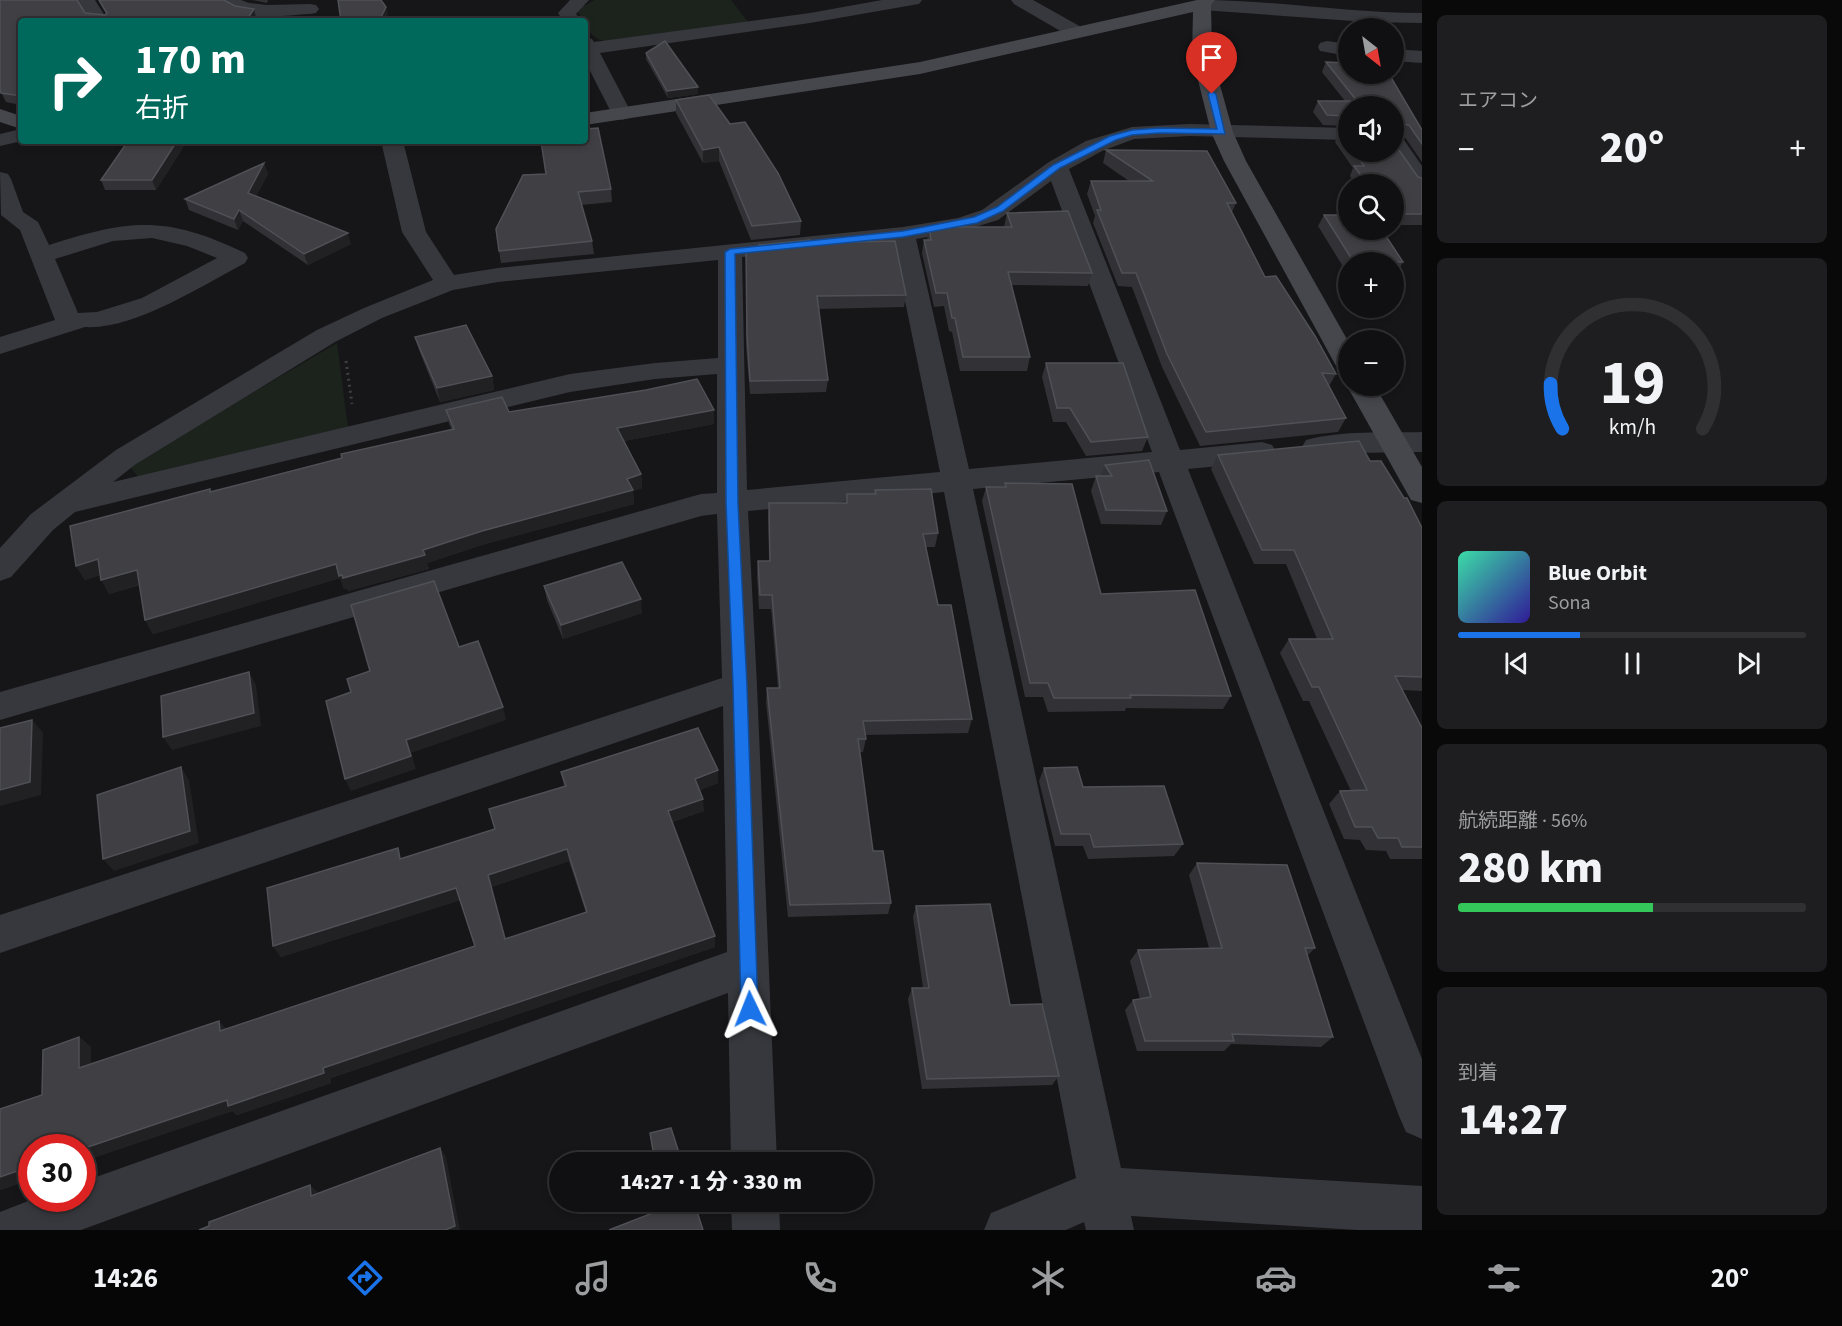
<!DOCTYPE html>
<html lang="ja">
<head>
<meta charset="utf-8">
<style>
  :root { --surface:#101012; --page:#1e1e20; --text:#f1f3f6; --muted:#9c9d9f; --line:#303032; --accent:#1a73e8 }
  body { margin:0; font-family:"Source Sans 3","Noto Sans JP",sans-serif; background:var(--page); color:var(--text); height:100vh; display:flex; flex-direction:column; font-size:22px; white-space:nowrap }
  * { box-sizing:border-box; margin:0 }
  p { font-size:20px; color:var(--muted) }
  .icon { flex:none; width:33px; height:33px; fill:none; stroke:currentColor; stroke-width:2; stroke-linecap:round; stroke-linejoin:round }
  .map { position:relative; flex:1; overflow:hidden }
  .sheet { display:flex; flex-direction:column; gap:15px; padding:15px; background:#09090a; width:420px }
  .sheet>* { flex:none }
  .guide { position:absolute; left:18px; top:18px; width:570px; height:126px; border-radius:6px; box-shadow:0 3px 9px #0003,0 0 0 2px var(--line); background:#00695c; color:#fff; overflow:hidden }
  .needle { width:39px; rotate:149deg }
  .tools { position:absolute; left:1338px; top:18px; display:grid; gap:12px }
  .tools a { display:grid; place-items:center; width:66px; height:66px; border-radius:50%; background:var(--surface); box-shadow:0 3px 9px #0003,0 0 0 2px var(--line); font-size:30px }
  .speed { position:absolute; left:18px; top:1134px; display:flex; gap:12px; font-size:30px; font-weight:700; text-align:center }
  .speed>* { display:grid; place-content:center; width:78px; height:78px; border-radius:50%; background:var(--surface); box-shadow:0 3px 9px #0003,0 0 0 2px var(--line); line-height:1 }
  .speed .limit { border:9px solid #d22; background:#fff; color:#111 }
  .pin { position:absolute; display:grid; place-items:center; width:51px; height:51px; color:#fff; margin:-62px -26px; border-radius:50% 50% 50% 0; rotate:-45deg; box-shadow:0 0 6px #0007 }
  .pin .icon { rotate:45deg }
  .me { position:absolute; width:66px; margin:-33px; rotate:358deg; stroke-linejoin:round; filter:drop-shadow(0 0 4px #0008) }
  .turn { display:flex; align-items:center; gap:21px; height:126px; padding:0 18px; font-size:27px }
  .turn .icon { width:78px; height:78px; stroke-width:2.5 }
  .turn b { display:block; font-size:42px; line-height:51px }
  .big { font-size:45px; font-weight:800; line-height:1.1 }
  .sheet .widget { flex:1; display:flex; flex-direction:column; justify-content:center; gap:9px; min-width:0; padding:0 21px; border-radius:9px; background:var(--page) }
  .sheet .dial { align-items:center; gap:0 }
  .dial svg { height:156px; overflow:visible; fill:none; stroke:var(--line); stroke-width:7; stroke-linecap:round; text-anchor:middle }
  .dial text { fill:var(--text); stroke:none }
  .song { display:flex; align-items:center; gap:18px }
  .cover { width:72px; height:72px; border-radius:9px; background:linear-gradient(135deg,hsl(160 70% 55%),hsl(250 70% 35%)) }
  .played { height:6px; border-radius:3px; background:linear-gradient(90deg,var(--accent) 35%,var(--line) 35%) }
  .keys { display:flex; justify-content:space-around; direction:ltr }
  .heat { display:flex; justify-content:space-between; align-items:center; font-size:33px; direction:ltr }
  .charge { height:9px; border-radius:4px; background:linear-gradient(90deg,#34c759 56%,var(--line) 0) }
  .trip { position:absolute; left:549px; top:1152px; width:324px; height:60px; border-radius:30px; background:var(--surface); box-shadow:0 3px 9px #0003,0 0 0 2px var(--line); font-weight:800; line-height:60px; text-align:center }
  .menu { display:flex; height:96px; justify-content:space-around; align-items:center; background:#060607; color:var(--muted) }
  .menu .icon { width:42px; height:42px }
  .menu .active { color:var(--accent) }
  .menu b { font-size:27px; color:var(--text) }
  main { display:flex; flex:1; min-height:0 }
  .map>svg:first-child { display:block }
  .green { fill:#1c231d }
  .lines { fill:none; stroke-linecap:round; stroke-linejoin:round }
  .path { stroke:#3d3f44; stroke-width:3; stroke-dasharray:2 4; stroke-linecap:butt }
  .street { fill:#37383d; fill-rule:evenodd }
  .secondary { fill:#45474d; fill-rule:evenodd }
  .wall { fill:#323236; fill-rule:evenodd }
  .shaded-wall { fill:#212124 }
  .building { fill:#3f3f44; stroke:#4f5156; stroke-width:1.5; fill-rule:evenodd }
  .route { fill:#1a73e8; stroke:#114b97; stroke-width:1.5 }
</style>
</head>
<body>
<main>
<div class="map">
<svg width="1422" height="1230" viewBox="0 0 1422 1230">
  <rect width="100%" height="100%" fill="#161618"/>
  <!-- green -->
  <g class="green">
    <path d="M595 0H731L748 22 605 41C589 38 585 24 578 12L582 7Z"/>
    <path d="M337 343 348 428 140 479 130 467 159 448Z"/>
  </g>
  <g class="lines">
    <!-- path -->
    <path class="path" d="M346 361 352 404"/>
    <!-- street -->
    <g class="street">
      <path d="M77 0H95L108 21H90Z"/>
      <path d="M221 0H241L249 3 267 5 310 4 316 5 319 9 316 13 310 14C284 15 239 24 221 0Z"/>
      <path d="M570 0H589L576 14 581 21H563L558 13Z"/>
      <path d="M882 0H922L919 4 913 5 810 23 600 53 632 114 629 118 622 120 615 118 612 114 585 61V37L592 39 594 42 810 13Z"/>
      <path d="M1011 0H1033L1083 28 1085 32 1083 36H1069L1014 4Z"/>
      <path d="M1201 0C1275 0 1348 13 1422 13V23L1367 22 1202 10 1196 9 1193 5Z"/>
      <path d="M1327 41 1348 44V56L1320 51 1318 47 1320 43Z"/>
      <path d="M1394 49 1422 51V63L1394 61Z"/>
      <path d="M1189 124 1348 128V140L1189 136 1134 139 1102 151 1069 169 1180 450 1262 442 1272 445 1276 452 1272 459 1262 462 1188 469 1422 1059V1139L1406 1132 1399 1116 1159 472 973 489 1121 1168 1422 1186V1230H1357L1131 1216 1134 1230H1086L1084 1222 1066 1230H984L991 1213 1076 1178 944 492 748 511 757 686 777 1162H731L728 993 81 1230H0V1212L36 1198H82V1182L727 952 723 706 0 953V915L722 678 717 514 701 516 0 720V692L701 494 717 493V374L655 379 570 392 75 512 53 530 11 577 0 581V548L31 514 116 450 317 330 364 308 433 280 402 232 381 141H403L426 232 454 275 498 268 903 227 958 218 982 210 1049 162 1086 141 1132 127ZM1051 181 1152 452 969 469 916 239 962 231 998 220ZM893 242 940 472 747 490 742 257ZM718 260V358L655 363 570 374 113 482 136 464 335 342 382 318 453 290 498 282Z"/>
      <path d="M21 129 22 141 0 146V134Z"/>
      <path d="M1394 136 1402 137 1422 166V188L1414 186 1390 152H1394Z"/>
      <path d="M0 172 8 174 11 179 23 212 38 222 49 245C130 219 166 215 245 253L248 258 245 263C201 286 134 330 85 327L0 354V337L55 320 20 230 1 215ZM152 238 187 246 217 258 142 298 97 312 78 313 55 259 113 241Z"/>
      <path d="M1422 432V452L1352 453 1316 457 1306 454 1302 447 1306 440C1343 430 1384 433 1422 432Z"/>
      <path d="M731 1202H779L780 1230H732Z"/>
    </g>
    <!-- secondary -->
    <g class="secondary">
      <path d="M1197 0H1215L1211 5 1212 56 1233 132 1246 161 1348 341V372L1339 370 1335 364 1224 161 1211 132 1192 56 1193 12 920 74 585 125V113L920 62Z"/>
      <path d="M0 109 21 116V129L0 122Z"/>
      <path d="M1348 384 1375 386 1422 467V503L1411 500 1347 386Z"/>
    </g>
  </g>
  <!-- wall -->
  <g class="wall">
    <path d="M0 0H77L85 13 105 15 106 14 98 0H224L235 6 254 9 256 18 255 21H21V105L6 102 0 90Z"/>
    <path d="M253 0H268L267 3Z"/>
    <path d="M646 53 698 87V94L668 98 646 59Z"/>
    <path d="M1326 62 1422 130V162L1404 136 1397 135V139L1394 144 1418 177 1422 178V225H1394V184H1355L1350 176 1353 168 1335 142 1339 132 1348 131V152H1394L1348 106V126L1323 125 1313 112 1318 101H1345L1322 72Z"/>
    <path d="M676 100 801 221 800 235 751 240 719 161 703 163 676 113Z"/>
    <path d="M187 141 156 190H105L101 180Z"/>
    <path d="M1106 150 1236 203 1232 212 1265 277 1336 374 1329 386 1346 418 1338 432 1200 446 1162 367 1132 287 1118 286 1093 223 1095 216 1087 194 1091 181H1129L1103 163Z"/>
    <path d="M264 163 268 174 256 196 351 244 308 265 243 221 238 230 189 210 185 199Z"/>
    <path d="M523 175 611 189 612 202 581 205 592 241 594 254 501 263 499 251Z"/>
    <path d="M1007 213 1092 273 1088 286 1011 285 1030 357 1027 371H960L952 332 949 331 944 306 934 307 922 253 924 240H927L929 227H1004Z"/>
    <path d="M1324 215 1403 262 1397 273H1394V262H1348V273H1347L1318 226Z"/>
    <path d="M811 243 906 295 904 307 818 309 828 380 826 392 750 394 746 346V263L759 250V245Z"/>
    <path d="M415 337 492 376 494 390 440 402 419 350Z"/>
    <path d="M1046 363 1148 437 1142 451 1086 456 1066 422H1053L1042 377Z"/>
    <path d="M446 410 509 412 714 410V424L624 441 641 474 642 488 633 491 634 504 485 544 427 563 429 569 348 591 347 588 344 589 340 578 153 634 145 620 140 585 109 594 100 575 85 580 76 566 211 492 452 430 449 424Z"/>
    <path d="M1218 455 1370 461 1422 528V691L1402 690 1422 728V859H1390L1386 851 1366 850 1360 840 1344 839 1329 804 1340 791H1351L1309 701H1303L1280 653 1289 639H1317L1286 564H1254L1211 469Z"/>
    <path d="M1105 465 1167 511 1161 525 1101 524 1091 491 1096 476H1101Z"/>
    <path d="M1005 483 1101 594 1231 696 1223 709 1126 708 1125 711 1048 712 1043 697H1025L982 501 986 487H1004Z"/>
    <path d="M875 490 938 533 935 547H926L938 605 972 719 968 733 865 735 866 739 863 752H859L873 851 891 903 888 914 788 917 766 702 767 688H778L771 609H759L757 575 758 561H769L768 517 769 503H845L847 494H875Z"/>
    <path d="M544 586 642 613 563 639 547 600Z"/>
    <path d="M1044 768 1083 787 1183 844 1174 856 1088 859 1083 846H1055L1039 781Z"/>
    <path d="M561 772 718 783 700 790 704 811 672 822 715 947 331 1078V1083L237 1115 233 1111 32 1148V1179L0 1190V1109L42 1095 79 1037 91 1047V1064L226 1029 475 946 460 900 281 957 273 946 402 858 495 829 564 786ZM569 861 586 913 506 939 491 887Z"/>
    <path d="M1197 863 1315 948 1307 956 1333 1037 1321 1047 1231 1044 1224 1051H1137L1125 1010 1133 1000 1140 999 1130 961 1138 950 1209 948 1189 875Z"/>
    <path d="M916 906 1010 1005 1059 1076 1052 1085 922 1089 908 999 912 988H923L913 917Z"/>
  </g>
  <!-- shaded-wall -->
  <g class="shaded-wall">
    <path d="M386 7 388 15 385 21H379Z"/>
    <path d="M254 9 256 18 255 21H246Z"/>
    <path d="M698 87V94L668 98 667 91Z"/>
    <path d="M177 141H187L156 190 152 180Z"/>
    <path d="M719 147V161L703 163V150Z"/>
    <path d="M264 163 268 174 252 204 248 193Z"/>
    <path d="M239 210 243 221 238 230 234 219Z"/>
    <path d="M348 233 351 244 308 265 304 254Z"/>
    <path d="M492 376 494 390 440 402 437 388Z"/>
    <path d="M714 410V424L618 442 617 428Z"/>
    <path d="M641 474 642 488 633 491 634 504 485 544 427 563 429 569 348 591 347 588 344 589 340 578 153 634 145 620 336 564 423 550Z"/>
    <path d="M98 559 107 573 85 580 76 566Z"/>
    <path d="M137 570 145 583 109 594 101 580Z"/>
    <path d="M641 599 642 613 563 639 561 625Z"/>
    <path d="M249 672 256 685 261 726 172 750 163 737Z"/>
    <path d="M503 707 506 720 411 753 416 769 351 791 345 779 406 740Z"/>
    <path d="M32 720 43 733 41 795 0 806V790Z"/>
    <path d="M181 767 189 780 199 843 114 871 103 859Z"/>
    <path d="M718 770V783L696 792 695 779Z"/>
    <path d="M703 799 704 811 668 823V811Z"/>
    <path d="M567 849 569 861 491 887 509 950 488 875Z"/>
    <path d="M456 888 461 900 281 957 273 946Z"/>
    <path d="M715 936V947L331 1078V1083L237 1115 233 1111 82 1162V1149Z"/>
    <path d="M219 1021 229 1032 220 1031Z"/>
    <path d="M79 1037 91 1047V1078L79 1068Z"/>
    <path d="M440 1148 446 1157 460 1230H445Z"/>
    <path d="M32 1166V1179L0 1190V1177Z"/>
    <path d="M310 1185 319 1193 311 1196Z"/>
  </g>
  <!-- building -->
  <g class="building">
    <path d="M0 0H77L85 13 105 15 107 13 99 0H224L235 6 254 9 246 21H21V96L1 93 0 90Z"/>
    <path d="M338 0H381L386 7 379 21H341Z"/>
    <path d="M665 41 698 87 667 91 646 53Z"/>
    <path d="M1326 62 1348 63V74H1389L1422 130V144L1409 125 1397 124V139L1394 140V106H1348V116L1327 115 1318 101H1357Z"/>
    <path d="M709 95 730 124 745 122 778 173 801 221 752 226 719 147 703 150 676 100Z"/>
    <path d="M598 128 611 189 578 192 592 241 499 251 496 229 523 175 546 174 541 141H585V129Z"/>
    <path d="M1348 131V144L1339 132Z"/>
    <path d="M128 141H177L152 180H101Z"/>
    <path d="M1394 143 1418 177 1422 178V214H1394V184H1367L1354 166H1364L1354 152H1394Z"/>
    <path d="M1106 150 1207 151 1236 203H1227L1265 277 1276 276 1315 336 1336 374 1322 373 1346 418 1206 432 1167 354 1136 273H1122L1097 210H1101L1091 181H1153Z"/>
    <path d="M264 163 248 193 348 233 304 254 239 210 234 219 185 199Z"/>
    <path d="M1068 211 1092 273 1008 272 1030 357H963L955 318H952L947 293H936L924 240H931L929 227H1012L1007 213Z"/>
    <path d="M1324 215H1348V230H1382L1403 262 1353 261Z"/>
    <path d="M810 240 811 243 895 241 906 295 817 296 828 380 750 381 747 334 746 251 761 250 759 245Z"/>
    <path d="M466 325 492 376 437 388 415 337Z"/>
    <path d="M1046 363H1123L1148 437 1091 442 1070 408H1057Z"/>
    <path d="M697 379 714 410 617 428 641 474 627 479 633 490 482 531 423 550 425 555 343 578 342 575 339 576 336 564 145 620 137 570 101 580 98 559 76 566 70 526 210 489V492L342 458 341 454 454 429 446 410 502 397 509 412 646 390Z"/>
    <path d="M1359 441 1370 461H1381L1404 498H1407L1422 528V677L1395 676 1422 728V847H1402L1398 838H1378L1372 827H1355L1340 791 1367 790 1319 687H1312L1289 639H1333L1294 550H1262L1218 455Z"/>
    <path d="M1149 460 1167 511 1106 510 1096 476H1112L1105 465Z"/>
    <path d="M1005 483 1072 484 1101 594 1195 590 1231 696 1130 695 1131 698H1054L1048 683H1030L986 487H1006Z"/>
    <path d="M931 489 938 533 923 534 938 605H951L972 719 863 721 866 739H858L873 851H883L891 903 790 905 767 688H780L772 595H760L758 561H770L769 503H847V494H876L875 490Z"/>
    <path d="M622 562 641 599 561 625 544 586Z"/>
    <path d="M434 581 459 647 478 641 503 707 406 740 411 756 345 779 326 701 351 692 347 679 370 671 351 605Z"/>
    <path d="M249 672 254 713 163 737 161 696Z"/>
    <path d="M32 720 30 782 0 790V728Z"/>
    <path d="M698 728 718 770 695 779 703 799 668 811 715 936 323 1068 324 1073 228 1106 227 1100 82 1149V1148H32V1166L0 1177V1109L42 1095 43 1050 79 1037V1068L219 1021 220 1031 475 946 456 888 273 946 267 888 398 848 400 859 495 829 489 809 566 786 561 772ZM567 849 587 912 505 939 488 875Z"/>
    <path d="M181 767 190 831 103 859 97 795Z"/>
    <path d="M1077 767 1083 787 1164 786 1183 844 1094 847 1090 834H1061L1044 768Z"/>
    <path d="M1197 863 1287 865 1315 948H1305L1333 1037 1232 1034 1234 1041H1145L1133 1000 1151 997 1138 950 1222 948Z"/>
    <path d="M990 904 1010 1005 1042 1004 1059 1076 927 1079 912 988H929L916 906Z"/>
    <path d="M671 1128 682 1162H655L650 1133Z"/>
    <path d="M440 1148 455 1226 445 1230H199L209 1226V1222L310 1185 311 1196Z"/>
    <path d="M662 1202H694L703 1230H609L663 1209Z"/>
  </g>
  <!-- route -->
  <path class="route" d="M1212 91 1216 94 1225 134 1160 133 1132 135 1116 140 1060 168 1003 211 977 223 903 237 735 254 738 503 747 686 758 1009 756 1015 750 1018 743 1015 741 1009 733 686 726 503 725 252 730 249 903 231 974 217 997 207 1053 165 1110 136 1132 130 1160 128 1217 129 1208 94Z"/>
</svg>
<div class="tools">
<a><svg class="needle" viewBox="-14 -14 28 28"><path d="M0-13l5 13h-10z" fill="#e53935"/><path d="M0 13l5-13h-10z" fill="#9c9d9f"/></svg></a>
<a><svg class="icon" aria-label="sound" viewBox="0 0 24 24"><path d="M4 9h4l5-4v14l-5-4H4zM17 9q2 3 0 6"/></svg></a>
<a><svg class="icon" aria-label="search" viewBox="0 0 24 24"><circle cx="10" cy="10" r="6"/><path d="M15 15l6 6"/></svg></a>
<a>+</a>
<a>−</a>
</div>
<div class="speed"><div class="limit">30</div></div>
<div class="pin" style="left:1212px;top:94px;background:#d93025"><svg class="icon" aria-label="arrive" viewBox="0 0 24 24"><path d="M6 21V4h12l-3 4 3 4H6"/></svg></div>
<svg class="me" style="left:750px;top:1009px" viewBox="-20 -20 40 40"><path d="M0-17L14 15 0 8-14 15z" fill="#1a73e8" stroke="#fff" stroke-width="4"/></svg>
<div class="trip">14:27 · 1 分 · 330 m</div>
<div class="guide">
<div class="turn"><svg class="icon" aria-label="right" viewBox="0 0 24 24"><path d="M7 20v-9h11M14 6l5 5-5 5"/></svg><div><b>170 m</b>右折</div></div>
</div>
</div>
<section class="sheet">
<div class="widget"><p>エアコン</p>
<div class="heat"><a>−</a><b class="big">20°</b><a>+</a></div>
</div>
<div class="widget dial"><svg viewBox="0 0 100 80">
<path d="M14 69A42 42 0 1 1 86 69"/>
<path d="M14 69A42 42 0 0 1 8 46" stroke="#1a73e8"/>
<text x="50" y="56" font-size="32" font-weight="700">19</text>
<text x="50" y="72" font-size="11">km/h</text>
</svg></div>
<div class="widget">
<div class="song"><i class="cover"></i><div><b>Blue Orbit</b><p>Sona</p></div></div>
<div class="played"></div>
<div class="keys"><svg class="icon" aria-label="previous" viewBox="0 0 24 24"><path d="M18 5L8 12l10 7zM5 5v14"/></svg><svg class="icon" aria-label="pause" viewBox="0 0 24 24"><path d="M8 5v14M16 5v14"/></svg><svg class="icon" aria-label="next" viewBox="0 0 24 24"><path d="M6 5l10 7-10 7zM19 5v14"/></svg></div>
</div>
<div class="widget"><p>航続距離 · 56%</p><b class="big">280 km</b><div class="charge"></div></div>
<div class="widget"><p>到着</p><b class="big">14:27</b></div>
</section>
</main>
<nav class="menu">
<b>14:26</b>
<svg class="icon active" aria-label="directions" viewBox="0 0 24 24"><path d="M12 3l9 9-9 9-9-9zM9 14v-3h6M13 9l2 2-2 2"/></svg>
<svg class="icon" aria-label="music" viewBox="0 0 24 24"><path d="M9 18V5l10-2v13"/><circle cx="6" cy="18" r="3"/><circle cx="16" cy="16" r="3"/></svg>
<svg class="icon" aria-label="phone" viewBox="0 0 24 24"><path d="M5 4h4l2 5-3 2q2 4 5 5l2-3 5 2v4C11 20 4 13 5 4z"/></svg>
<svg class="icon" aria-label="climate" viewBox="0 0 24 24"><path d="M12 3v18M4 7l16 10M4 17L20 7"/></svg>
<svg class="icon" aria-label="car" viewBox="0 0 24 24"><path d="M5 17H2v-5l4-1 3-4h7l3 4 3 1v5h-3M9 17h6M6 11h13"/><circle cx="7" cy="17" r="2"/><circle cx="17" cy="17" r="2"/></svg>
<svg class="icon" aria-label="filters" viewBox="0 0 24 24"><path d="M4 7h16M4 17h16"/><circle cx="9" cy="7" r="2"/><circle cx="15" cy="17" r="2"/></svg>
<b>20°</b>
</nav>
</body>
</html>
